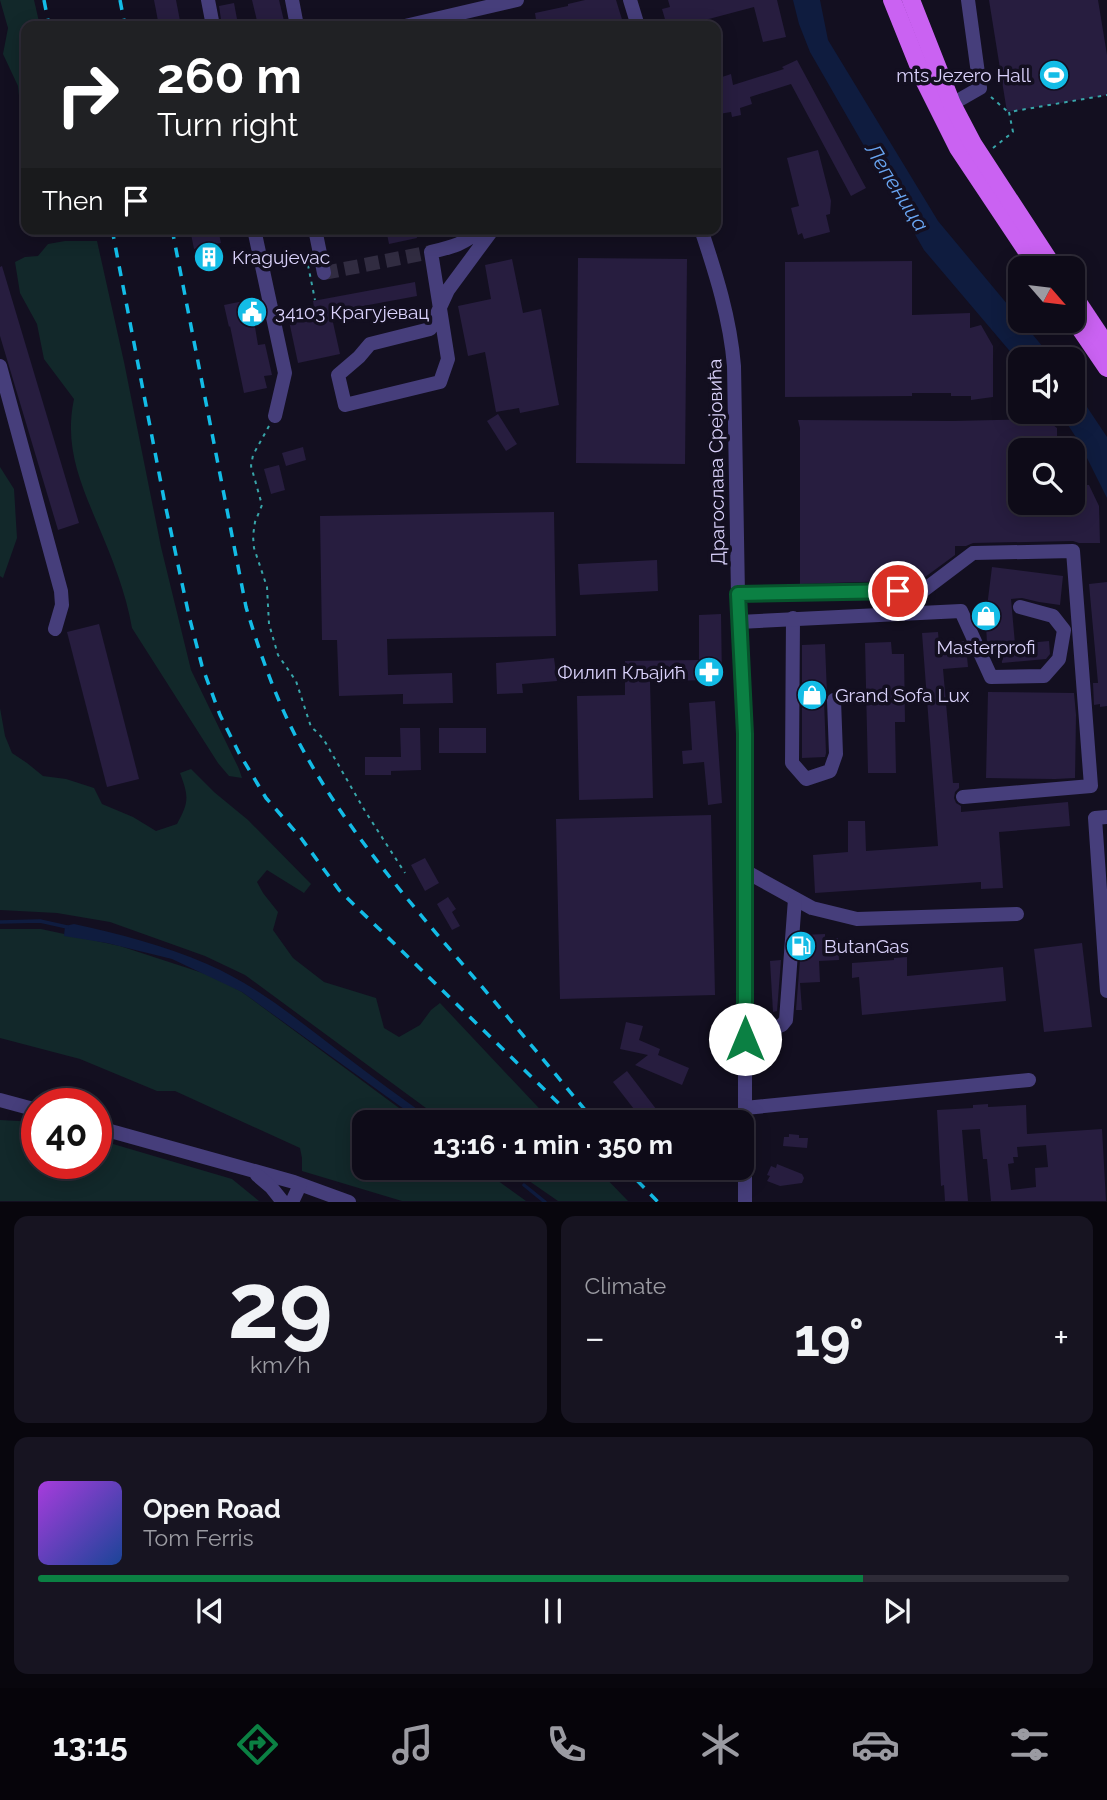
<!DOCTYPE html>
<html lang="en">
<head>
<meta charset="utf-8">
<style>
  :root { --surface:#0e0b18; --page:#171421; --text:#f1f3f6; --muted:#9b9ba2; --line:#2e2b37; --accent:#0b8043 }
  body { margin:0; font-family:Raleway,sans-serif; background:var(--page); color:var(--text); height:100vh; display:flex; flex-direction:column; font-size:26px; white-space:nowrap }
  * { box-sizing:border-box; margin:0 }
  p { font-size:23px; color:var(--muted) }
  .icon { flex:none; width:38px; height:38px; fill:none; stroke:currentColor; stroke-width:2; stroke-linecap:round; stroke-linejoin:round }
  .map { position:relative; height:1202px; overflow:hidden }
  .details { display:flex; flex-direction:column; gap:14px; padding:14px; background:#08060d; flex:1 }
  .details>* { flex:none }
  .top-card { position:absolute; left:21px; top:21px; width:700px; height:214px; border-radius:14px; box-shadow:0 4px 18px #0003,0 0 0 2px var(--line); background:#202124; color:#fff; overflow:hidden }
  .needle { width:46px; rotate:118deg }
  .fabs { position:absolute; left:1008px; top:256px; display:grid; gap:14px }
  .fabs a { display:grid; place-items:center; width:77px; height:77px; border-radius:14px; background:var(--surface); box-shadow:0 4px 18px #0003,0 0 0 2px var(--line); font-size:35px }
  .speed { position:absolute; left:21px; top:1088px; display:flex; gap:14px; font-size:35px; font-weight:700; text-align:center }
  .speed>* { display:grid; place-content:center; width:91px; height:91px; border-radius:50%; background:var(--surface); box-shadow:0 4px 18px #0003,0 0 0 2px var(--line); line-height:1 }
  .speed .limit { border:10px solid #d22; background:#fff; color:#111 }
  .pin { position:absolute; display:grid; place-items:center; width:60px; height:60px; color:#fff; margin:-30px; border:4px solid #fff; border-radius:50%; box-shadow:0 2px 7px #0007 }
  .me { position:absolute; width:77px; margin:-38px; rotate:0deg; stroke-linejoin:round; filter:drop-shadow(0 0 5px #0008) }
  .turn { display:flex; align-items:center; gap:24px; height:147px; padding:0 21px; font-size:32px }
  .turn .icon { width:91px; height:91px; stroke-width:2.5 }
  .turn b { display:block; font-size:49px; line-height:60px }
  .then { display:flex; align-items:center; height:66px; padding:0 21px; background:#0003; gap:14px; font-size:26px }
  .big { font-size:52px; font-weight:700; line-height:1.1 }
  .details .widget { flex:1; display:flex; flex-direction:column; justify-content:center; gap:10px; min-width:0; padding:0 24px; border-radius:14px; background:var(--page) }
  .details .dial { align-items:center; gap:0 }
  .dial b { font-size:91px; line-height:1 }
  .song { display:flex; align-items:center; gap:21px }
  .cover { width:84px; height:84px; border-radius:10px; background:linear-gradient(135deg,hsl(280 70% 55%),hsl(220 70% 35%)) }
  .played { height:7px; border-radius:4px; background:linear-gradient(90deg,var(--accent) 80%,var(--line) 80%) }
  .keys { display:flex; justify-content:space-around; direction:ltr }
  .heat { display:flex; justify-content:space-between; align-items:center; font-size:38px; direction:ltr }
  .details .tiles { flex:1; display:grid; gap:14px; grid-template-columns:1fr 1fr }
  .widget:last-child { grid-column:span 2 }
  .trip { position:absolute; left:352px; top:1110px; width:402px; height:70px; border-radius:14px; background:var(--surface); box-shadow:0 4px 18px #0003,0 0 0 2px var(--line); font-weight:700; line-height:70px; text-align:center }
  .dock { display:flex; height:112px; justify-content:space-around; align-items:center; background:#06040a; color:var(--muted) }
  .dock .icon { width:49px; height:49px }
  .dock .current { color:var(--accent) }
  .dock b { font-size:32px; color:var(--text) }
  .map>svg:first-child { display:block }
  .green { fill:#12282a }
  .water { fill:#0f1c3f }
  .lines { fill:none; stroke-linecap:round; stroke-linejoin:round }
  .stream { stroke:#0f1c3f; stroke-width:3.5 }
  .building { fill:#271d3f; fill-rule:evenodd }
  .minor-tunnel { stroke:#312c41; stroke-width:14; stroke-dasharray:14 7; stroke-linecap:butt }
  .path { stroke:#38a5a9; stroke-width:2; stroke-dasharray:3.5 5; stroke-linecap:butt }
  .minor { stroke:#463e7b; stroke-width:14 }
  .major { stroke:#ca62f2; stroke-width:18 }
  .rail { stroke:#13bce6; stroke-width:3.5; stroke-dasharray:10 9; stroke-linecap:butt }
  .route-casing { stroke:#07532c; stroke-width:18 }
  .route { stroke:#0b8043; stroke-width:12 }
  .labels { text-anchor:middle; dominant-baseline:central; stroke-width:7; stroke-linejoin:round; paint-order:stroke }
  .poi-label { font-size:19px; fill:#dad2fb; stroke:#130f20; text-anchor:start }
  .street-label { font-size:19px; fill:#dad2fb; stroke:#130f20 }
  .water-label { font-size:21px; font-style:italic; fill:#69a5f2; stroke:#130f20 }
</style>
</head>
<body>
<div class="map">
<svg width="1107" height="1202" viewBox="0 0 1107 1202">
  <rect width="100%" height="100%" fill="#130f20"/>
  <!-- green -->
  <g class="green">
    <path d="M0 0H34L40 26H26V147L23 135 18 86 3 54 8 28Z"/>
    <path d="M65 241H97L124 362 161 547 191 670 239 769 242 778 229 776 218 763 132 628C126 593 112 558 98 525 80 482 64 446 74 399L44 359 37 324 20 293 15 262 25 257 38 256 48 244Z"/>
    <path d="M0 467 14 489 17 538 3 578 0 576Z"/>
    <path d="M0 708 5 736 12 753 27 763 43 776 66 779 94 788 102 804 133 817 156 831 177 824C189 802 189 797 180 773L191 769 214 792 248 820 311 884 304 893 267 870 257 882 263 893 278 912 273 930 293 958 324 982 376 998 384 1028 399 1037 420 1025 431 1010 440 1003 552 1122H445L245 975 205 956 110 922 57 913 0 910Z"/>
    <path d="M0 929H41L120 946 215 977 242 992 418 1122H364V1167H479L526 1201H402L302 1171V1158L300 1148 175 1091H157L80 1059 0 1038Z"/>
    <path d="M0 1120 37 1122V1164H96V1139L232 1179 259 1201H0Z"/>
    <path d="M509 1167H595L628 1201H558Z"/>
  </g>
  <!-- water -->
  <g class="water">
    <path d="M793 0H820L828 40 938 221 1053 359H1020V363L924 250 810 52 799 24Z"/>
    <path d="M1073 386 1107 437V498L1079 442 1059 411H1073Z"/>
    <path d="M74 924C119 934 164 945 207 964 256 985 298 1020 340 1052 371 1076 403 1099 435 1122H422L242 992 172 959 107 943 64 936 65 926Z"/>
  </g>
  <g class="lines">
    <!-- stream -->
    <g class="stream">
      <path d="M0 922 40 921 67 927"/>
      <path d="M524 1185 545 1202"/>
    </g>
  </g>
  <!-- building -->
  <g class="building">
    <path d="M154 0H176L181 26H159Z"/>
    <path d="M252 0H279L284 21 258 25Z"/>
    <path d="M585 0H616L624 26H537L535 13 568 6V4Z"/>
    <path d="M668 0H777L786 37 763 42 754 7 705 20 707 26H667L662 9 670 7Z"/>
    <path d="M989 0H1098L1107 55V95L1007 112Z"/>
    <path d="M234 3 237 19 232 20 233 26H222L219 6Z"/>
    <path d="M797 60 866 188 851 196 791 84 750 97 752 104 740 108 741 115 732 117 731 112 719 114 716 97V79L731 74 733 85 784 69 782 67Z"/>
    <path d="M818 150 831 201 830 214 826 215 830 232 804 239 802 233 798 235 791 208 799 206 787 158Z"/>
    <path d="M190 229H218L221 243 216 244 220 266 201 269 197 248 194 249Z"/>
    <path d="M386 229H415L417 238 389 244Z"/>
    <path d="M578 258 687 259 685 464 576 463Z"/>
    <path d="M512 259 523 313 541 309 559 405 520 413 519 408 496 412 485 352 468 356 458 306 491 299 485 265Z"/>
    <path d="M912 261V315L970 313V328L981 325 993 346V397L971 400V396H951V393H912V396L785 397V262Z"/>
    <path d="M2 266 79 523 58 530 0 336V267Z"/>
    <path d="M415 282 417 296 336 311 337 317 332 318 340 354 298 363 289 321 315 315 313 301Z"/>
    <path d="M259 298 264 319 254 321 258 345 265 344 272 375 264 376 267 388 244 393 230 326 229 327 224 305Z"/>
    <path d="M498 414 517 444 506 451 487 421Z"/>
    <path d="M1045 419 1057 428V450H1020V502H1073V485H1089L1099 506 1100 543H1079L1073 541 973 543 966 546H955V555L921 580 800 584V428L798 420 953 421Z"/>
    <path d="M303 447 306 460 286 466 282 453Z"/>
    <path d="M279 465 285 490 271 494 264 469Z"/>
    <path d="M554 512 556 636 387 639 388 675 452 673 453 703 403 704V694L339 696 337 640H322L320 516Z"/>
    <path d="M657 560 658 591 580 595 578 564Z"/>
    <path d="M992 567 1063 576 1060 605 1039 602 1022 598 1011 599 1015 644 1049 641 1050 654 1046 659 1002 663 1000 643 987 644 986 624H978L972 609 987 607Z"/>
    <path d="M1107 582V706L1100 707V704L1094 705 1093 683H1098L1089 584Z"/>
    <path d="M721 614 722 680 650 681 653 798 579 800 577 696 625 695V661L699 660V615Z"/>
    <path d="M99 624 139 779 107 787 67 632Z"/>
    <path d="M938 632 939 644 964 641 966 646 968 667 943 669 953 783H959V788L955 792 954 798 956 803 961 806V812L1068 802 1070 826 999 832 1003 888 981 889V882L815 893 813 855 848 852V821H865L866 851 938 846 922 633Z"/>
    <path d="M891 642 892 654H904L905 722H895L896 773H868L865 643Z"/>
    <path d="M825 644 827 694 824 700 826 753 825 757 802 758V645Z"/>
    <path d="M554 658 557 681 522 684 523 693 497 694 496 663Z"/>
    <path d="M988 692 1074 693 1076 715 1075 778 1055 779 986 778Z"/>
    <path d="M715 701 722 803 708 805 704 762 683 764 682 751 692 750 689 703Z"/>
    <path d="M400 728H420L421 770 391 771V775H365V757H401Z"/>
    <rect x="439" y="728" width="47" height="25"/>
    <path d="M711 815 715 995 560 999 556 819Z"/>
    <path d="M425 858 439 883 425 891 411 865Z"/>
    <path d="M448 897 456 909 452 912 460 926 452 930 437 904Z"/>
    <path d="M825 934V939L838 938 839 960 819 961 820 982 800 983 802 1010H796L802 935Z"/>
    <path d="M1082 943 1092 1027 1044 1032 1034 949Z"/>
    <path d="M907 957V976L1003 967 1006 1001 862 1015 859 977 852 978V963L894 960V958Z"/>
    <path d="M781 960 777 1011 773 1012 770 961Z"/>
    <path d="M626 1022 643 1026 639 1040 660 1049 658 1055 689 1068 682 1085 635 1065 648 1055 620 1049Z"/>
    <path d="M627 1071 666 1122H644L613 1082Z"/>
    <path d="M988 1104V1107L1026 1105 1027 1134 1102 1129 1106 1201H991L987 1159H983L980 1129 962 1130 968 1201H945L944 1185 941 1186 937 1110 973 1108V1105ZM1046 1145 1048 1167 1035 1168 1036 1187 1011 1190 1008 1164 1014 1163 1013 1157H1018L1017 1147Z"/>
    <path d="M789 1134 799 1135V1138H808L807 1148 783 1146 784 1137H789Z"/>
    <path d="M777 1164 802 1174 804 1178 802 1183 780 1186 767 1181 770 1176 767 1175 771 1166 776 1168Z"/>
  </g>
  <g class="lines">
    <!-- minor-tunnel -->
    <path class="minor-tunnel" d="M324 273 431 252"/>
    <!-- path -->
    <g class="path">
      <path d="M991 97 1008 112"/>
      <path d="M993 148 1013 132 1009 112 1107 95"/>
      <path d="M308 265 315 300"/>
      <path d="M1073 275 1077 281"/>
      <path d="M269 426 253 455 251 466 262 505 255 522 253 536 254 548 267 587 269 624 278 655 296 681 311 727 318 733 324 740 365 811 405 873"/>
    </g>
    <!-- minor -->
    <g class="minor">
      <path d="M208 0 213 26"/>
      <path d="M292 0 297 26"/>
      <path d="M630 0 638 26"/>
      <path d="M405 26 517 0"/>
      <path d="M952 104 980 88 968 0"/>
      <path d="M254 229 285 373 275 416"/>
      <path d="M315 229 324 273"/>
      <path d="M481 229C465 244 452 247 431 252L448 359 440 382 345 405 338 375 359 357 370 344 430 329 448 290 493 229"/>
      <path d="M701 229C716 274 730 318 734 366L738 595 745 734V1202"/>
      <path d="M0 366 61 591 62 605 55 629"/>
      <path d="M738 595 924 590 973 553 1073 551 1091 786 963 797"/>
      <path d="M793 618 792 763 806 779 830 771 836 754 834 700"/>
      <path d="M739 622 961 611 991 677 1044 676 1059 659 1064 630 1053 616 1020 607"/>
      <path d="M1107 817 1095 818 1107 991"/>
      <path d="M745 871 812 908 857 919 1017 914"/>
      <path d="M745 1039 782 1025 786 1020 795 899"/>
      <path d="M0 1100 37 1110"/>
      <path d="M745 1108 1029 1080"/>
      <path d="M96 1127 294 1182 349 1202"/>
      <path d="M257 1175 271 1187 283 1202"/>
      <path d="M292 1202 300 1185"/>
    </g>
    <!-- major -->
    <g class="major">
      <path d="M892 0 925 82 958 148 1038 268"/>
      <path d="M911 0 952 104 973 144 1054 268"/>
      <path d="M1073 295 1107 346"/>
      <path d="M1073 318 1107 368"/>
    </g>
    <!-- rail -->
    <g class="rail">
      <path d="M44 0 49 26"/>
      <path d="M120 0 125 26"/>
      <path d="M112 229 164 499 189 616 202 666 220 715 239 753 266 798 301 838 339 890 578 1122"/>
      <path d="M172 229 246 607C261 657 278 705 303 750 347 830 406 898 465 967 509 1018 552 1070 595 1122"/>
      <path d="M624 1167 658 1202"/>
    </g>
  </g>
  <g class="lines">
    <!-- route casing -->
    <g class="route-casing">
      <path id="route" d="M745 1039V734L738 594 898 591"/>
    </g>
    <!-- route -->
    <use href="#route" class="route"/>
  </g>
  <!-- icons -->
  <defs>
    <g id="stadium-disc" transform="scale(1.575)"><circle r="9.5" fill="#13bce6" stroke="#130f20"/><path d="M0-5a6.5 5 0 1 0 0 10a6.5 5 0 1 0 0-10ZM-3.5-1.8h7v3.6h-7Z" fill="#fff"/></g>
    <g id="building-disc" transform="scale(1.575)"><circle r="9.5" fill="#13bce6" stroke="#130f20"/><path d="M-4-6H4V6H1V3H-1V6H-4ZM-2.5-4.3h1.7v1.8h-1.7ZM.8-4.3h1.7v1.8H.8ZM-2.5-1h1.7V.8h-1.7ZM.8-1h1.7V.8H.8Z" fill="#fff"/></g>
    <g id="civic-disc" transform="scale(1.575)"><circle r="9.5" fill="#13bce6" stroke="#130f20"/><path d="M-.6-6.5H3V-4.5H.6V-3L4-1V1h2V6H-6V1h2V-1L-.6-3ZM-1.2 2.5V6h2.4V2.5Z" fill="#fff"/></g>
    <g id="shop-disc" transform="scale(1.575)"><circle r="9.5" fill="#13bce6" stroke="#130f20"/><path d="M-5-2.5h2.3a2.7 3.5 0 0 1 5.4 0H5L5.5 6h-11ZM-1.5-2.5h3a1.5 2.3 0 0 0-3 0Z" fill="#fff"/></g>
    <g id="pharmacy-disc" transform="scale(1.575)"><circle r="9.5" fill="#13bce6" stroke="#130f20"/><path d="M-2-6h4v4h4v4h-4v4h-4v-4h-4v-4h4Z" fill="#fff"/></g>
    <g id="fuel-disc" transform="scale(1.575)"><circle r="9.5" fill="#13bce6" stroke="#130f20"/><path d="M-5.5-6h7V0h2V4h1.3V-2.5L3-4.5l.8-.8L6-3V5H2.5V1h-1V6h-7ZM-4.2-4.7v3.2H.2V-4.7Z" fill="#fff"/></g>
  </defs>
  <g fill-rule="evenodd">
    <use href="#stadium-disc" x="1054" y="75"/>
    <use href="#building-disc" x="209" y="257"/>
    <use href="#civic-disc" x="252" y="312"/>
    <use href="#shop-disc" x="986" y="616"/>
    <use href="#pharmacy-disc" x="709" y="672"/>
    <use href="#shop-disc" x="812" y="695"/>
    <use href="#fuel-disc" x="801" y="946"/>
  </g>
  <g class="labels">
    <!-- poi labels -->
    <g class="poi-label">
      <text x="1031" y="75" text-anchor="end">mts Jezero Hall</text>
      <text x="232" y="257">Kragujevac</text>
      <text x="275" y="312">34103 Крагујевац</text>
      <text x="986" y="647" text-anchor="middle">Masterprofi</text>
      <text x="686" y="672" text-anchor="end">Филип Кљајић</text>
      <text x="835" y="695">Grand Sofa Lux</text>
      <text x="824" y="946">ButanGas</text>
    </g>
    <!-- street labels -->
    <g class="street-label">
      <text transform="translate(716 462) rotate(-91)">Драгослава Срејовића</text>
    </g>
    <!-- water labels -->
    <g class="water-label">
      <text transform="translate(897 187) rotate(58)">Лепеница</text>
    </g>
  </g>
</svg>
<div class="fabs">
<a><svg class="needle" viewBox="-14 -14 28 28"><path d="M0-13l5 13h-10z" fill="#e53935"/><path d="M0 13l5-13h-10z" fill="#9b9ba2"/></svg></a>
<a><svg class="icon" aria-label="sound" viewBox="0 0 24 24"><path d="M4 9h4l5-4v14l-5-4H4zM17 9q2 3 0 6"/></svg></a>
<a><svg class="icon" aria-label="search" viewBox="0 0 24 24"><circle cx="10" cy="10" r="6"/><path d="M15 15l6 6"/></svg></a>
</div>
<div class="speed"><div class="limit">40</div></div>
<div class="pin" style="left:898px;top:591px;background:#d93025"><svg class="icon" aria-label="arrive" viewBox="0 0 24 24"><path d="M6 21V4h12l-3 4 3 4H6"/></svg></div>
<svg class="me" style="left:745px;top:1039px" viewBox="-20 -20 40 40"><circle r="19" fill="#fff"/><path d="M0-13L10 11 0 6-10 11z" fill="#0b8043"/></svg>
<div class="trip">13:16 · 1 min · 350 m</div>
<div class="top-card">
<div class="turn"><svg class="icon" aria-label="right" viewBox="0 0 24 24"><path d="M7 20v-9h11M14 6l5 5-5 5"/></svg><div><b>260 m</b>Turn right</div></div>
<div class="then">Then<svg class="icon" aria-label="arrive" viewBox="0 0 24 24"><path d="M6 21V4h12l-3 4 3 4H6"/></svg></div>
</div>
</div>
<section class="details">
<div class="tiles">
<div class="widget dial"><b>29</b><p>km/h</p></div>
<div class="widget"><p>Climate</p>
<div class="heat"><a>−</a><b class="big">19°</b><a>+</a></div>
</div>
<div class="widget">
<div class="song"><i class="cover"></i><div><b>Open Road</b><p>Tom Ferris</p></div></div>
<div class="played"></div>
<div class="keys"><svg class="icon" aria-label="previous" viewBox="0 0 24 24"><path d="M18 5L8 12l10 7zM5 5v14"/></svg><svg class="icon" aria-label="pause" viewBox="0 0 24 24"><path d="M8 5v14M16 5v14"/></svg><svg class="icon" aria-label="next" viewBox="0 0 24 24"><path d="M6 5l10 7-10 7zM19 5v14"/></svg></div>
</div>
</div>
</section>
<nav class="dock">
<b>13:15</b>
<svg class="icon current" aria-label="directions" viewBox="0 0 24 24"><path d="M12 3l9 9-9 9-9-9zM9 14v-3h6M13 9l2 2-2 2"/></svg>
<svg class="icon" aria-label="music" viewBox="0 0 24 24"><path d="M9 18V5l10-2v13"/><circle cx="6" cy="18" r="3"/><circle cx="16" cy="16" r="3"/></svg>
<svg class="icon" aria-label="phone" viewBox="0 0 24 24"><path d="M5 4h4l2 5-3 2q2 4 5 5l2-3 5 2v4C11 20 4 13 5 4z"/></svg>
<svg class="icon" aria-label="climate" viewBox="0 0 24 24"><path d="M12 3v18M4 7l16 10M4 17L20 7"/></svg>
<svg class="icon" aria-label="car" viewBox="0 0 24 24"><path d="M5 17H2v-5l4-1 3-4h7l3 4 3 1v5h-3M9 17h6M6 11h13"/><circle cx="7" cy="17" r="2"/><circle cx="17" cy="17" r="2"/></svg>
<svg class="icon" aria-label="filters" viewBox="0 0 24 24"><path d="M4 7h16M4 17h16"/><circle cx="9" cy="7" r="2"/><circle cx="15" cy="17" r="2"/></svg>
</nav>
</body>
</html>
